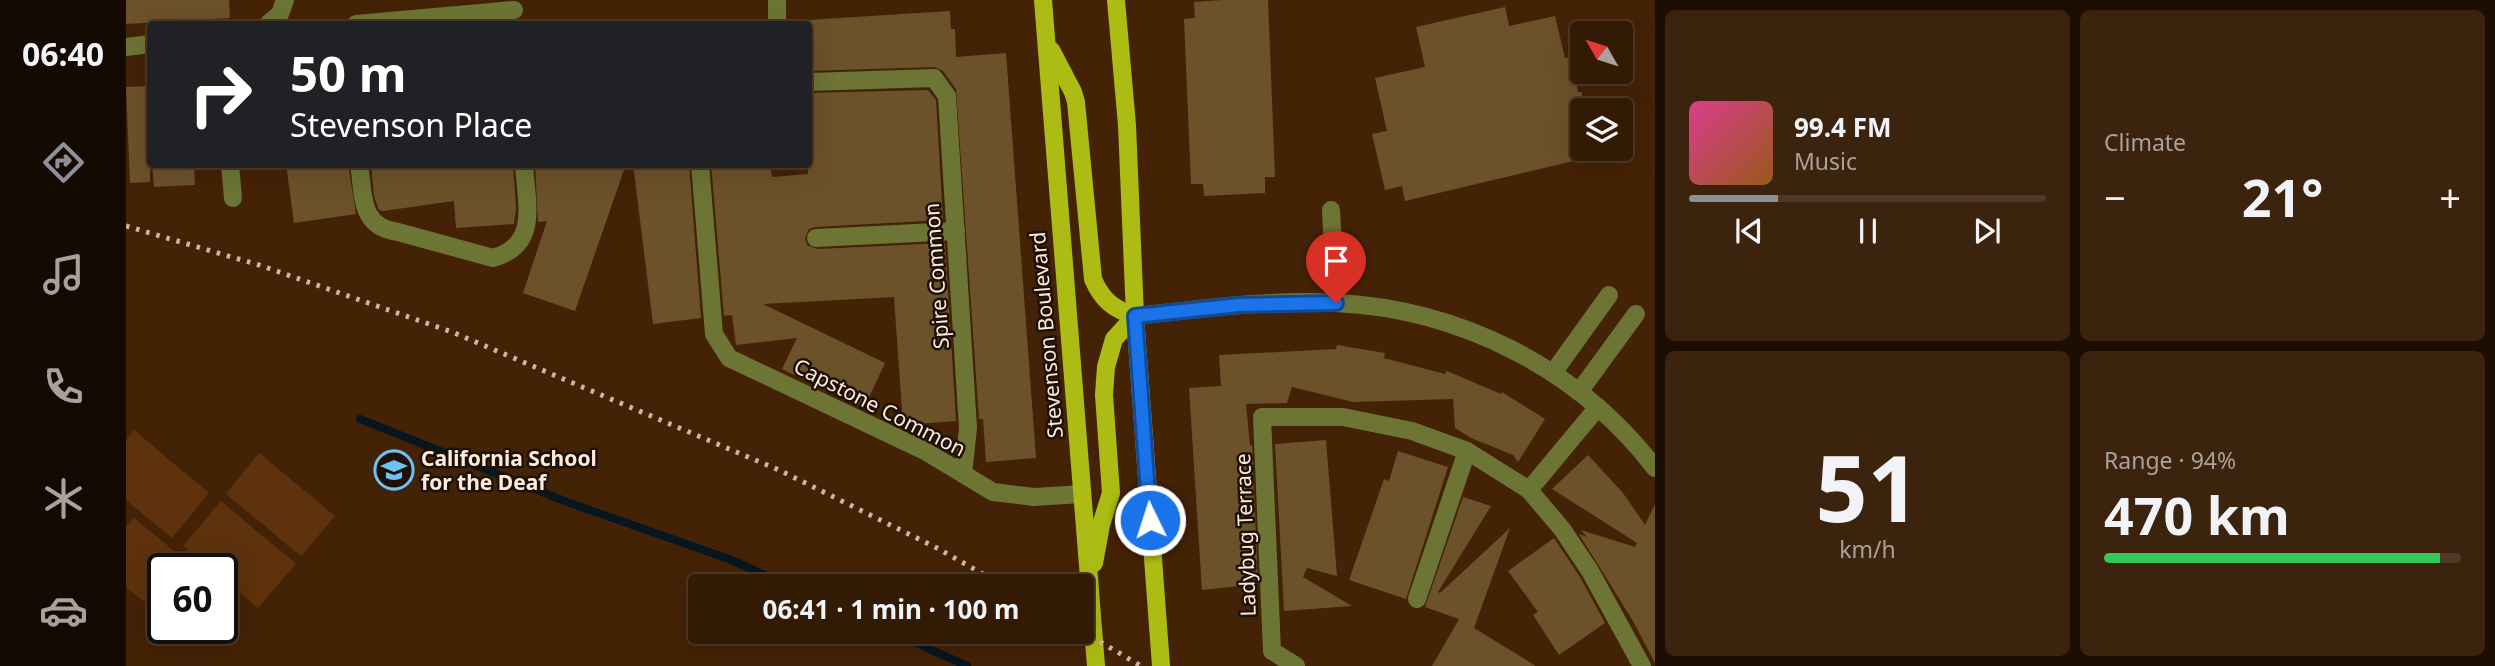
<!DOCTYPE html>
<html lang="en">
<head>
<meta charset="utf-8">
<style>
  :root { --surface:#331a04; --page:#3b230e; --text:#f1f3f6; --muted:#a9a19a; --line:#4e3826; --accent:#8c9099 }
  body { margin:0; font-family:"Noto Sans",sans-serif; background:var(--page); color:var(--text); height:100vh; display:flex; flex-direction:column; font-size:26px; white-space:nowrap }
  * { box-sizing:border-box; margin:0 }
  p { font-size:23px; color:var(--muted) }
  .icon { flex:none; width:38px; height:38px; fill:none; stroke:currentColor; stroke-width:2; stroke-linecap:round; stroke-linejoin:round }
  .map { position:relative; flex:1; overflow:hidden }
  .side { display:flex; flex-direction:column; gap:10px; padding:10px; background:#1c0e02; width:840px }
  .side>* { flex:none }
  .top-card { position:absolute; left:21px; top:21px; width:665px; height:147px; border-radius:7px; box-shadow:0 7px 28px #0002,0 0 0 2px var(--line); background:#202124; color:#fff; overflow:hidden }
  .needle { width:46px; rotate:309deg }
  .buttons { position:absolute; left:1444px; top:21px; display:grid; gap:14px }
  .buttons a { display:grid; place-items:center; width:63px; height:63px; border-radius:7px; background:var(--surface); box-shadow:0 7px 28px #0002,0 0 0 2px var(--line); font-size:35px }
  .speed { position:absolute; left:21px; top:553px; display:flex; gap:14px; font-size:35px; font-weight:700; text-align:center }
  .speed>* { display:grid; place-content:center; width:91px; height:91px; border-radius:50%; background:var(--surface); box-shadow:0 7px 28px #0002,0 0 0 2px var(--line); line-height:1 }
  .speed .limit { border:4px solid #111; border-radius:10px; background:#fff; color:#111 }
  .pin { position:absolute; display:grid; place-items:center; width:60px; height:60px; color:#fff; margin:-72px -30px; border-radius:50% 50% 50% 0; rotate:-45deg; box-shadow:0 0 7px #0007 }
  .pin .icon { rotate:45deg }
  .me { position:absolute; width:77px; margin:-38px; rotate:356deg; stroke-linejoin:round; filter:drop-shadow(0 0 5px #0008) }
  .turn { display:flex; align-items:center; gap:24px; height:147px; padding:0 28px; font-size:32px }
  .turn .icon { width:91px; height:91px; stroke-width:2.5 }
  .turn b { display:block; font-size:49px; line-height:60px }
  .big { font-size:52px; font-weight:700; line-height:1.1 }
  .side .card { flex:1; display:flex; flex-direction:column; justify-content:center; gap:10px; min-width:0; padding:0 24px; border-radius:10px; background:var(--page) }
  .side .dial { align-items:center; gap:0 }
  .dial b { font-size:91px; line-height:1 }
  .song { display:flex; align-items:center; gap:21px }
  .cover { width:84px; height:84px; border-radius:10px; background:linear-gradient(135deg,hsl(330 70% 55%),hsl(30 70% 35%)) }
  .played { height:7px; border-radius:4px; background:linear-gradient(90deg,var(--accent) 25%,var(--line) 25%) }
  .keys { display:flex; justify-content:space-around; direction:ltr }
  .heat { display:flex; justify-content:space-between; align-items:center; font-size:38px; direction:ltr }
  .charge { height:10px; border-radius:5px; background:linear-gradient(90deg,#34c759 94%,var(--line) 0) }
  .side .tiles { flex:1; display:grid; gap:10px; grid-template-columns:repeat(2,1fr) }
  .trip { position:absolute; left:562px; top:574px; width:406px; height:70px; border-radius:7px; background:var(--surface); box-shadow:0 7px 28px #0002,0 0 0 2px var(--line); font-weight:700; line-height:70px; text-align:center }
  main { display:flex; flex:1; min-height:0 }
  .menu { display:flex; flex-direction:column; width:126px; justify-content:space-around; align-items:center; background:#140a02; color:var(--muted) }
  .menu .icon { width:49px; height:49px }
  .menu .selected { color:var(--accent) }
  .menu b { font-size:32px; color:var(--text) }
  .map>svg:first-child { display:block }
  .green { fill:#5e320c }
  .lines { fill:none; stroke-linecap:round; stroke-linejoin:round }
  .stream { stroke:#07161f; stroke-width:8 }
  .building { fill:#6c522b }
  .minor { stroke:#6c7534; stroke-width:18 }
  .major { stroke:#acbc15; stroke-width:18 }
  .rail { stroke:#cdb6a5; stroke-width:5; stroke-dasharray:3.5 7; stroke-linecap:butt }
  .route-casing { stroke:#114b97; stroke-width:18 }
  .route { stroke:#1a73e8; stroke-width:12 }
  .labels { text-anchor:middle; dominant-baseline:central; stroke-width:5; stroke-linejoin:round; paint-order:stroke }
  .street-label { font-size:21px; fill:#fdebde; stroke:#1f1006 }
  .poi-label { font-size:21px; font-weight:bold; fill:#fdebde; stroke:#1f1006; text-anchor:start }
</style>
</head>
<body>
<main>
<nav class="menu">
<b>06:40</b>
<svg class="icon selected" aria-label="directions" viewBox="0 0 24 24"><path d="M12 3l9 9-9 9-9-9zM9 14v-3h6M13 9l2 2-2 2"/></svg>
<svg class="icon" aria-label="music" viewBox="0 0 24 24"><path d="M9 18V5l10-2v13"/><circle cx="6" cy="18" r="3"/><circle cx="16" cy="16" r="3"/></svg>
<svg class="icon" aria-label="phone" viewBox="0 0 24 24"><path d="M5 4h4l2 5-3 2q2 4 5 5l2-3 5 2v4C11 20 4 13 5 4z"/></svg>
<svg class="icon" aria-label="climate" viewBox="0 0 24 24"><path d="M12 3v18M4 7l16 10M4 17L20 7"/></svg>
<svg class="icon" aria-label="car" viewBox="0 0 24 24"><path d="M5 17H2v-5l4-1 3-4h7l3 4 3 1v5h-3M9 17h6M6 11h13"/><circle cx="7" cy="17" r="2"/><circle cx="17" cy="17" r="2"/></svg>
</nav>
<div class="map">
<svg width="1529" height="666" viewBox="0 0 1529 666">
  <rect width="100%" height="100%" fill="#442206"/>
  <!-- green -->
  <g class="green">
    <path d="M8 430 83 493 46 538 0 500V440Z"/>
    <path d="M133 453 209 516 175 556 100 494Z"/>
    <path d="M95 501 170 564 132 608 96 578V569H85L57 546Z"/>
    <path d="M8 518 70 569H37V617L0 587V527Z"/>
  </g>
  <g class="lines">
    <!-- stream -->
    <g class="stream">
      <path d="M234 419 441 502 603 559 663 586"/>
      <path d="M766 632 841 666"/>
    </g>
  </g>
  <!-- building -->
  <g class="building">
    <path d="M0 0H103L104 18 0 24Z"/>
    <path d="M1096 0H1142L1149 177H1139V193L1078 196 1077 184H1065L1058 19 1069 18 1068 2Z"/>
    <path d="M1379 7 1383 26 1429 16 1439 58 1444 57 1452 92H1456V159L1279 201 1276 186 1259 190 1246 134 1261 131 1249 78 1299 67 1290 27Z"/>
    <path d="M824 11 825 29H829L830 57 880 53 910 458 860 462 857 419H853L830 89 817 71 808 67 682 71V20Z"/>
    <path d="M24 86V182L4 183 0 87Z"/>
    <path d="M802 90 810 100 817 220 689 227 683 229 679 238 681 245 691 249 819 243 830 421 777 425 768 297 637 304 759 363 738 408 656 369 671 338 610 345 606 315 598 316 585 164H644L646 177 682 174V93Z"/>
    <path d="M26 164H68L69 185 28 187Z"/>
    <path d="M160 164H222L230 214 168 223Z"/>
    <path d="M245 164H387L390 208 388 224 330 228 328 201 257 211 253 210 248 196Z"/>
    <path d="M409 164H500L449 311 397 293 421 221 412 222Z"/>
    <path d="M507 164H563L575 318 527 324Z"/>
    <path d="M1211 345 1259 353 1258 358 1319 374 1321 371 1375 394 1376 392 1419 419 1392 462 1387 455 1345 438 1329 428 1327 399 1227 402 1166 387 1161 403 1120 404 1124 445H1126L1132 584 1076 590 1063 388 1095 386 1093 355 1210 349Z"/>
    <path d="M1200 440 1211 576 1181 568 1177 577 1226 606 1158 611 1149 444Z"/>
    <path d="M1272 451 1322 467 1280 599 1223 580 1258 479 1263 481Z"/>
    <path d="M1462 455 1497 493 1519 525 1529 504V663L1507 621 1453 534 1461 537 1455 530 1509 547 1511 543 1426 489Z"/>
    <path d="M1337 497 1365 506 1312 592 1314 593 1384 528 1348 628 1410 666H1306L1333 619 1299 607Z"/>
    <path d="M1428 538 1454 577 1479 623 1433 655 1407 615 1412 612 1382 571Z"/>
  </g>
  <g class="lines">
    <!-- minor -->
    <g class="minor">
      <path d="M142 24 154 14 159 0"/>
      <path d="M230 24 388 10"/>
      <path d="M651 24V0"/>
      <path d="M0 47 24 44"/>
      <path d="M682 82 808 78 821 96 842 428 837 474"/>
      <path d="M104 164 107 198"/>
      <path d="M233 164C238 195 233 227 272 232L367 258C414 245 400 203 398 164"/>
      <path d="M574 164 588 334 603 358 799 451 867 492 908 497 956 494"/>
      <path d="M1205 210 1210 303"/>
      <path d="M690 238 830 231"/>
      <path d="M1009 316C1076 309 1143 299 1210 303 1335 309 1453 369 1529 468"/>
      <path d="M1427 373 1483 295"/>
      <path d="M1453 392 1510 314"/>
      <path d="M1403 490 1436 529 1464 571 1516 666"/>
      <path d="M1291 599 1341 451"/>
      <path d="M1170 666 1146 651 1136 417H1217L1286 431 1341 451 1403 490 1472 407"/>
    </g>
    <!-- major -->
    <g class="major">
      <path d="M917 0 970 666"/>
      <path d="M990 0 1001 125 1009 316 1035 666"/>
      <path d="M925 50 947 92 950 102 967 279C976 300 987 309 1009 316"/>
      <path d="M968 563 975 525 985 493 978 395 980 367 988 339 1009 316"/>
    </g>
    <!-- rail -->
    <g class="rail">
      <path d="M0 226 133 265 326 332 653 470 811 548 878 586"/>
      <path d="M956 631 1015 666"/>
    </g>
  </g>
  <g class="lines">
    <!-- route casing -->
    <g class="route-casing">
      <path id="route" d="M1024 520 1009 316 1113 305 1210 303"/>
    </g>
    <!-- route -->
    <use href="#route" class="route"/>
  </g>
  <!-- icons -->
  <defs>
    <g id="school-ring" transform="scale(2.0125)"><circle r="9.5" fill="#1f1006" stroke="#6ec2f3" stroke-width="1.5"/><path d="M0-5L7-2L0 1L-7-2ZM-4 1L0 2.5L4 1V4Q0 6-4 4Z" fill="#6ec2f3"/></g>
  </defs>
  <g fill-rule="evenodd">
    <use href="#school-ring" x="268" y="470"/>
  </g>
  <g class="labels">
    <!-- street labels -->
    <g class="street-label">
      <text transform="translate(810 276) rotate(-94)">Spire Common</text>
      <text transform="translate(920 335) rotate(-95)">Stevenson Boulevard</text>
      <text transform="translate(754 407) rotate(27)">Capstone Common</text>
      <text transform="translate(1119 535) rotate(-92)">Ladybug Terrace</text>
    </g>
    <!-- poi labels -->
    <g class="poi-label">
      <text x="295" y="458">California School<tspan x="295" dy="24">for the Deaf</tspan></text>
    </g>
  </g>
</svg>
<div class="buttons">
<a><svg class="needle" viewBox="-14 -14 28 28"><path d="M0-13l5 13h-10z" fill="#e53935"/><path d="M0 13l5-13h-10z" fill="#a9a19a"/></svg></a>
<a><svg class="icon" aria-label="layers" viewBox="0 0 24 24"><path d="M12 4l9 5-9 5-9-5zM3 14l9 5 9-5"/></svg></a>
</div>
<div class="speed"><div class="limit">60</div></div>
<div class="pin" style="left:1210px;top:303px;background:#d93025"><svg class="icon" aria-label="arrive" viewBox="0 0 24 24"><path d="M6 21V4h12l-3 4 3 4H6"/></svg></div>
<svg class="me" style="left:1024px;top:520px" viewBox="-20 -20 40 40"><circle r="17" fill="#1a73e8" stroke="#fff" stroke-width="3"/><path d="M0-11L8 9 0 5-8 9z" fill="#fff"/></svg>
<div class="trip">06:41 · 1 min · 100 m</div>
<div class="top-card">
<div class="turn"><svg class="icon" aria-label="right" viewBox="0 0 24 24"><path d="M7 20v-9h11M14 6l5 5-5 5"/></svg><div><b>50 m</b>Stevenson Place</div></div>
</div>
</div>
<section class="side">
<div class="tiles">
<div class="card">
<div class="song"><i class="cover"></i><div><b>99.4 FM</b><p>Music</p></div></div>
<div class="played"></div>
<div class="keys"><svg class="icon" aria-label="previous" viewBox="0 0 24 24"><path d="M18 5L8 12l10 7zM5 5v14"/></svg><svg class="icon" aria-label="pause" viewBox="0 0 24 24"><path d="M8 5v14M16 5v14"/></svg><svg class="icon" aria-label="next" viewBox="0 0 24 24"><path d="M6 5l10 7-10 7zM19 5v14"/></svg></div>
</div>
<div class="card"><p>Climate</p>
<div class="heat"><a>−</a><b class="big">21°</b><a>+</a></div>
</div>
<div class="card dial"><b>51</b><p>km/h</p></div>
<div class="card"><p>Range · 94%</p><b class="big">470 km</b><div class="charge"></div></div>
</div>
</section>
</main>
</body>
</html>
